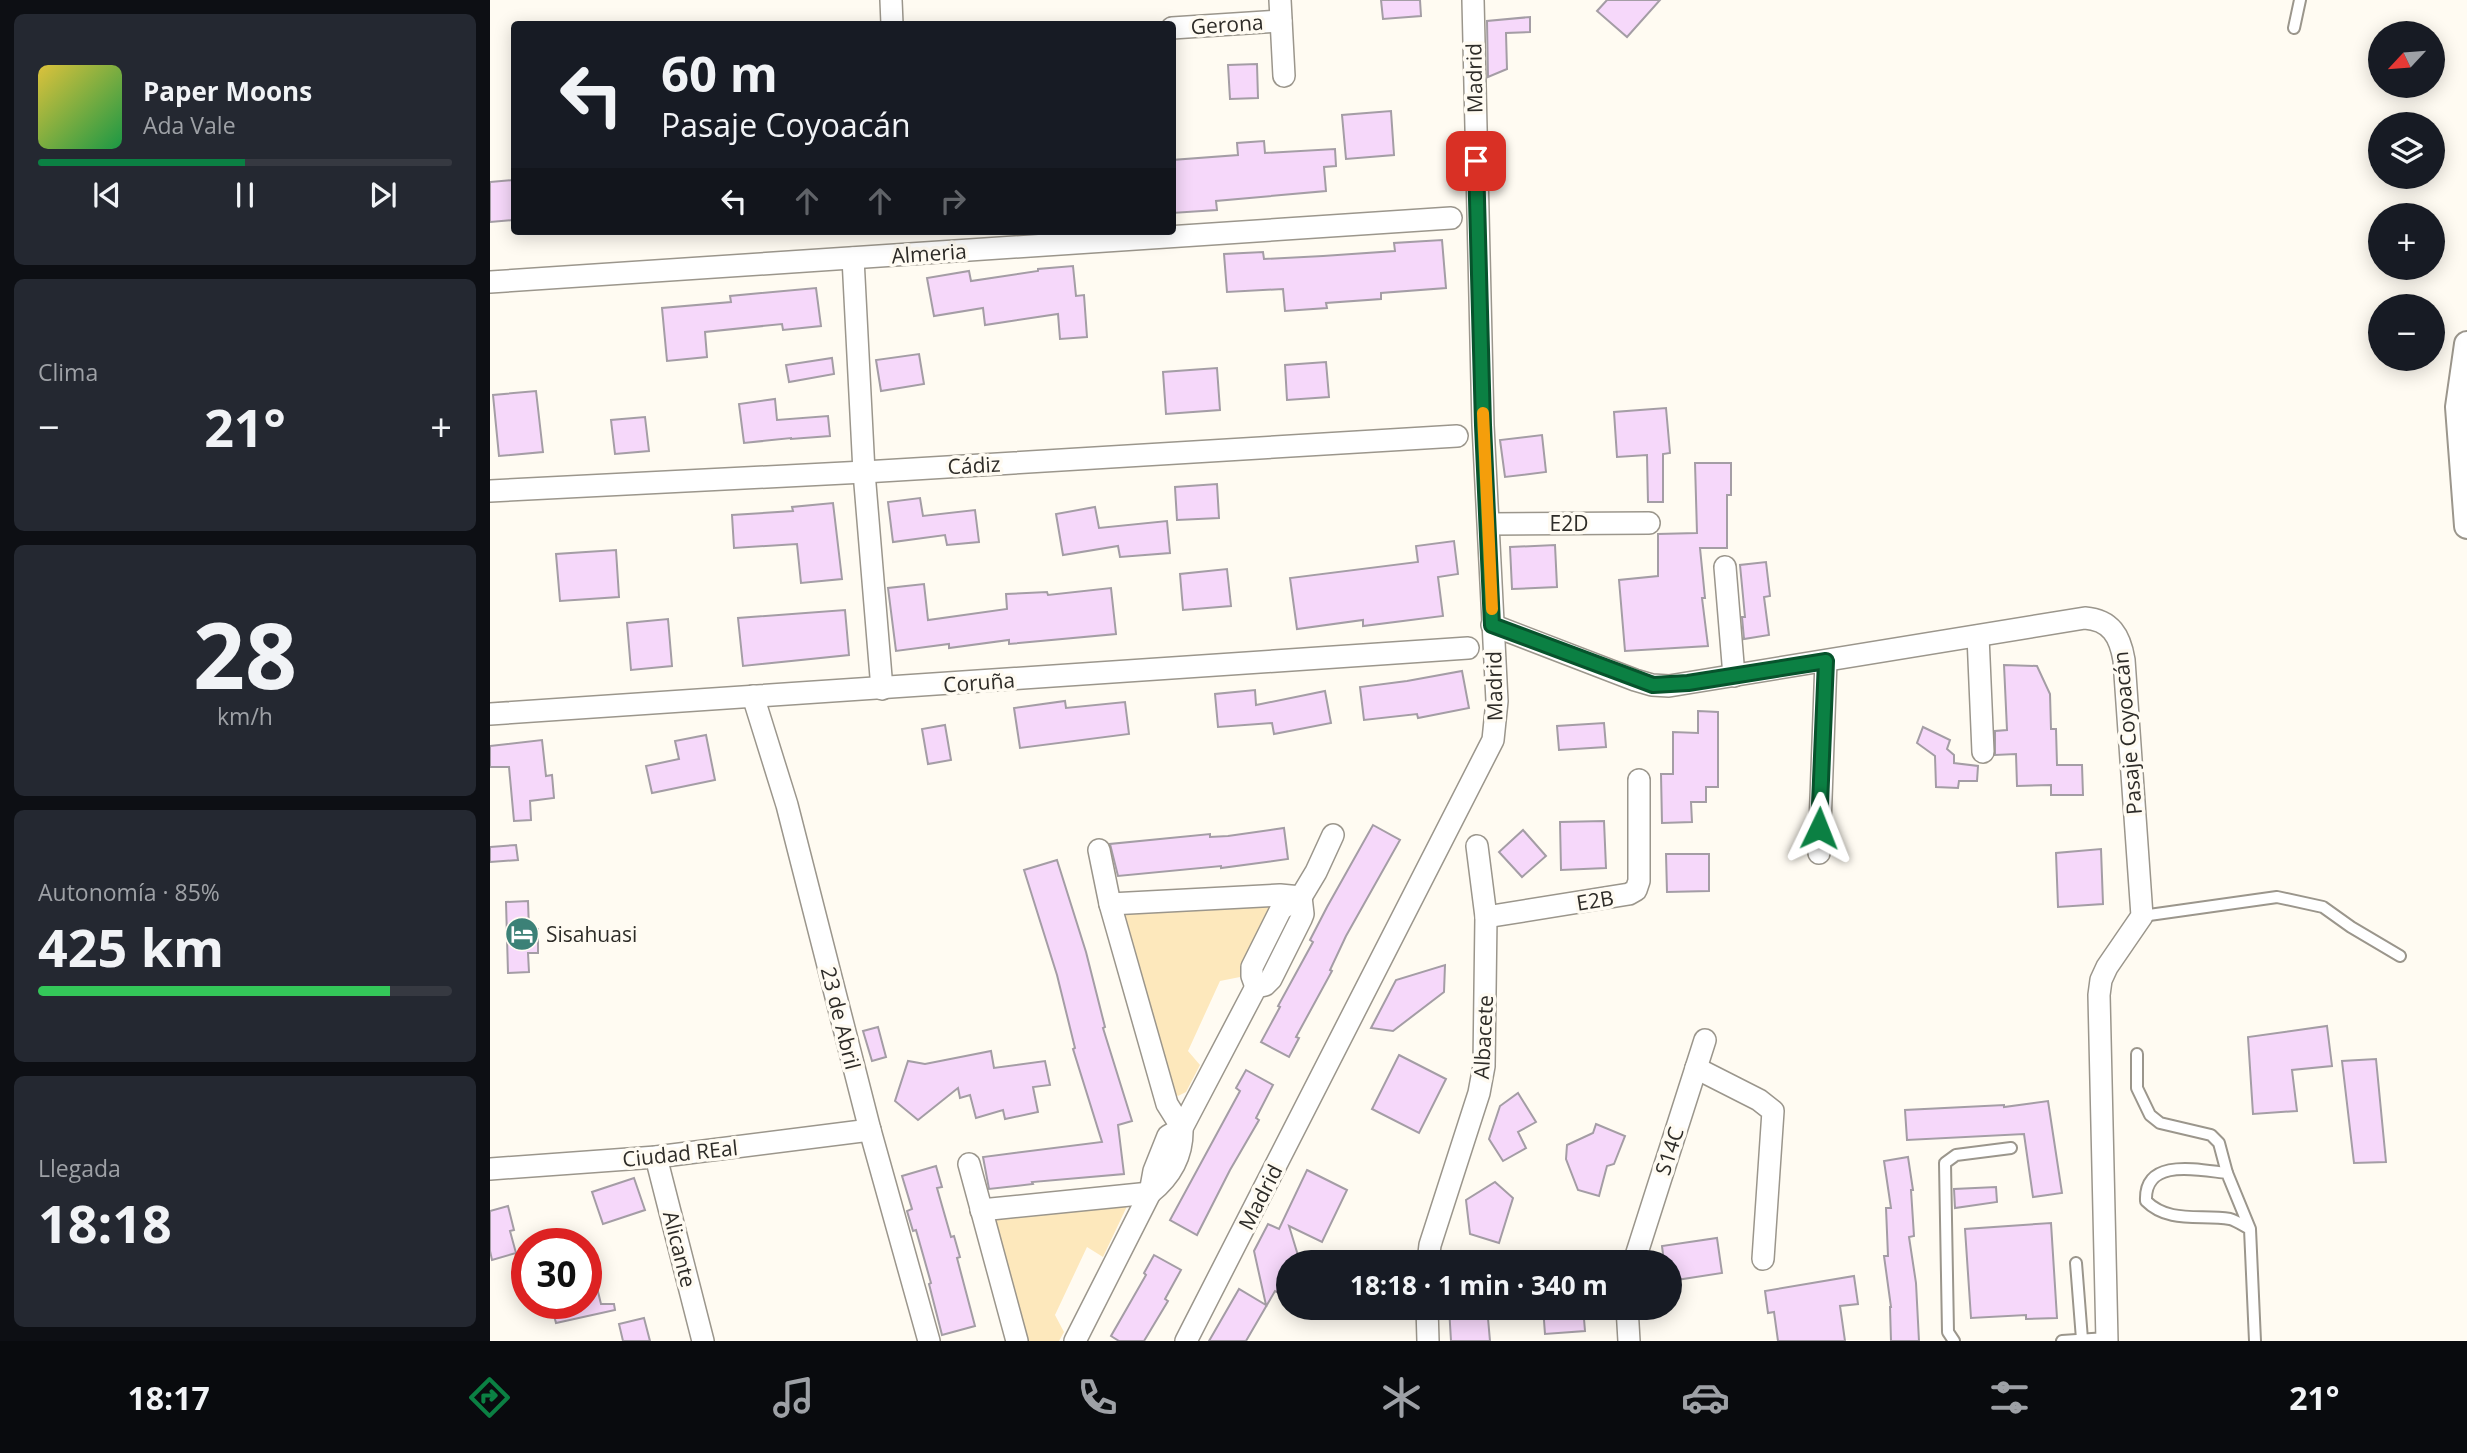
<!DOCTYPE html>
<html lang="es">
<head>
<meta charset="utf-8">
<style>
  :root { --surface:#171b24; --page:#242831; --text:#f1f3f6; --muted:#9ea1a6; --line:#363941; --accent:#0b8043 }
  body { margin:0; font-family:"Open Sans",sans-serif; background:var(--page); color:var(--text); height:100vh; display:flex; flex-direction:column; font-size:26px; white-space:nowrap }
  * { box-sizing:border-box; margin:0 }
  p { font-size:23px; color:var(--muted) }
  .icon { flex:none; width:38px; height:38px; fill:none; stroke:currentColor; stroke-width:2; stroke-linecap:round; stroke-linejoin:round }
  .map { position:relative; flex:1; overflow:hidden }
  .sheet { display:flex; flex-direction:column; gap:14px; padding:14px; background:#0d0f14; width:490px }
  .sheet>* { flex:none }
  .hud { position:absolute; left:21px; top:21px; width:665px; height:214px; border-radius:7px; box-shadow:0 4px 18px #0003; background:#171b24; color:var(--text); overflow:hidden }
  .needle { width:46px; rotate:244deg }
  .fabs { position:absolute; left:1878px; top:21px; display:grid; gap:14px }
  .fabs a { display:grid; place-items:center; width:77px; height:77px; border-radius:50%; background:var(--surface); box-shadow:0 4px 18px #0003; font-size:35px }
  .speed { position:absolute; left:21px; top:1228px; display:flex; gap:14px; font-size:35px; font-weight:700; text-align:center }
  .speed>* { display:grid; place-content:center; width:91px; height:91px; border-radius:50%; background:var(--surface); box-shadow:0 4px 18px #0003; line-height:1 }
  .speed .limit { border:10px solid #d22; background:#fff; color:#111 }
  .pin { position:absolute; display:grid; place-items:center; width:60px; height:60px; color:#fff; margin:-30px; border-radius:14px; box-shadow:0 4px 10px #0006 }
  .me { position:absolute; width:77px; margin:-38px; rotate:2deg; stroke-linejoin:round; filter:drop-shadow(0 0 5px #0008) }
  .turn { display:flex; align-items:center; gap:24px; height:147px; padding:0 35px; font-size:32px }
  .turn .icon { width:91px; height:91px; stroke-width:2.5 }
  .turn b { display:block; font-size:49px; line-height:60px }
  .lanes { display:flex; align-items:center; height:66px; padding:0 35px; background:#0003; justify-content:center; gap:35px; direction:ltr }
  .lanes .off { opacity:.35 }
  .big { font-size:52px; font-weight:700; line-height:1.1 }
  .sheet .card { flex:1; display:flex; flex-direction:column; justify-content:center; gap:10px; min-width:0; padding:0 24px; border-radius:10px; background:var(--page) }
  .sheet .dial { align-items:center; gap:0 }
  .dial b { font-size:91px; line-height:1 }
  .song { display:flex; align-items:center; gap:21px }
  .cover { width:84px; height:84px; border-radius:10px; background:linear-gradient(135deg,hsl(50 70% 55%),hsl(140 70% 35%)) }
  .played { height:7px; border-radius:4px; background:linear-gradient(90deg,var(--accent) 50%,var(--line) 50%) }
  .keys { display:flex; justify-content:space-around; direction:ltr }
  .heat { display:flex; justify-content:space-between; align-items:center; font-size:38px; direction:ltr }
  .charge { height:10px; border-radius:5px; background:linear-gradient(90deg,#34c759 85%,var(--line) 0) }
  .trip { position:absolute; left:786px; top:1250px; width:406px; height:70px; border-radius:35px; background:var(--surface); box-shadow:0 4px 18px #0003; font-weight:700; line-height:70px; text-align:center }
  .menu { display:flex; height:112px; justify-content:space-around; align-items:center; background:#090b0e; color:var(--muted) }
  .menu .icon { width:49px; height:49px }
  .menu .active { color:var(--accent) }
  .menu b { font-size:32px; color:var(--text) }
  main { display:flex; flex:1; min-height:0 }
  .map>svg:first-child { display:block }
  .green { fill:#fde8bc }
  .building { fill:#f6d8fa; stroke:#a49da5; stroke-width:2 }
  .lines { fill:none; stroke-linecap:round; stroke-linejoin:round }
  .service-casing { stroke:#9b968c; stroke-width:14 }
  .minor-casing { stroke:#9b968c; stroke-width:24 }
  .tertiary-casing { stroke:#9b968c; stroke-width:28 }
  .service { stroke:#fff; stroke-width:10 }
  .minor { stroke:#fff; stroke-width:21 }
  .tertiary { stroke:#fff; stroke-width:24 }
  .route-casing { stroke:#07532c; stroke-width:18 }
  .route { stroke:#0b8043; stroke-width:12 }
  .slow { stroke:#f59e0b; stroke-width:12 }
  .labels { text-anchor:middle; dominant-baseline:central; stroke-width:7; stroke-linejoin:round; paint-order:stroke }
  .street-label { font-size:21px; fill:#2e2c28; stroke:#fffbf2 }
  .poi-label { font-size:21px; fill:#2e2c28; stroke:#fffbf2; text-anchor:start }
</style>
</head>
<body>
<main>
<section class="sheet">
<div class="card">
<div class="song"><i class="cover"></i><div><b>Paper Moons</b><p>Ada Vale</p></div></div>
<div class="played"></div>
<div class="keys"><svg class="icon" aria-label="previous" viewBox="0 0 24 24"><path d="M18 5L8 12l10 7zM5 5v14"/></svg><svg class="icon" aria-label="pause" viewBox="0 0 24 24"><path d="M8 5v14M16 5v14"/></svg><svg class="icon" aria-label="next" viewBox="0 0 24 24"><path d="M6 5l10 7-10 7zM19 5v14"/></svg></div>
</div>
<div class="card"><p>Clima</p>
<div class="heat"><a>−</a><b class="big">21°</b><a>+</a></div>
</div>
<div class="card dial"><b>28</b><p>km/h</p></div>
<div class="card"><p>Autonomía · 85%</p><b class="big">425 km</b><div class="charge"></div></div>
<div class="card"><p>Llegada</p><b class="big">18:18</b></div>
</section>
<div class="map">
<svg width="1977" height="1341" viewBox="0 0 1977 1341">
  <rect width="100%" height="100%" fill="#fffbf2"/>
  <!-- green -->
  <g class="green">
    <path d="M787 891C773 919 759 946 755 976L730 981 698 1051 710 1065 696 1092 688 1096 680 1090 629 906Z"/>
    <path d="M639 1202 613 1257 597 1247 565 1315 574 1332 569 1341H535L503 1218Z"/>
  </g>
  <!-- building -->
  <g class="building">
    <path d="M891 0H930L931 16 893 19Z"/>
    <path d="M1117 0H1170L1137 37 1107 11Z"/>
    <path d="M1040 17V32L1016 33 1017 69 998 77 997 21Z"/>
    <path d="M767 64 768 98 740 99 738 65Z"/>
    <path d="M901 111 904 155 856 159 852 115Z"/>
    <path d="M774 141 775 153 845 149 846 166 834 167 836 191 726 201 727 210 682 213V160L748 155 747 143Z"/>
    <path d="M24 180V220L0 222V182Z"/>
    <path d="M952 240 956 288 891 293V299L836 303 837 308 795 311 793 289 737 292 734 254 773 252 774 259 833 256 905 251 904 243Z"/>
    <path d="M583 266 586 296 594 295 597 337 570 339 568 314 495 325 493 308 444 316 437 278 479 271 481 281 548 271V269Z"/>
    <path d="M326 288 331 326 293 330 292 324 215 332 217 357 177 361 172 308 241 302 240 296Z"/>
    <path d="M429 354 434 384 391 391 386 360Z"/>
    <path d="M342 358 344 374 299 382 296 365Z"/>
    <path d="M836 362 839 397 797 400 795 365Z"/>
    <path d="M727 368 730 410 676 414 673 372Z"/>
    <path d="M46 391 53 452 9 456 3 395Z"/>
    <path d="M285 399 287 420 338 416 340 436 301 439V438L254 443 249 404Z"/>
    <path d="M1176 408 1180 453 1173 454V502H1158L1157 455 1127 457 1124 412Z"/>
    <path d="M155 417 159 451 125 454 121 420Z"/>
    <path d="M1052 435 1056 472 1015 477 1010 440Z"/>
    <path d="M1205 463H1241V495H1237V548H1210L1215 598H1212L1218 646 1135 651 1129 580 1168 576V534L1207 533Z"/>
    <path d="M727 484 729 518 687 520 685 487Z"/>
    <path d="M430 498 433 516 485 510 489 542 457 545 455 535 403 542 398 502Z"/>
    <path d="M343 503 352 579 311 583 307 544 244 548 242 515 303 511 302 507Z"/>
    <path d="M605 507 609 528 677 521 680 553 630 557 628 546 573 555 566 514Z"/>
    <path d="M964 541 968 574 948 577 953 616 873 626V620L807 629 800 578 928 562 926 546Z"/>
    <path d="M1065 545 1067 587 1022 589 1020 547Z"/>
    <path d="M126 550 129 597 70 601 66 554Z"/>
    <path d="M1276 562 1280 596 1274 597 1279 635 1254 639 1252 617H1255L1250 565Z"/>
    <path d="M737 569 741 606 693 610 690 574Z"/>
    <path d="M434 584 438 620 517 609 516 594 557 592 558 595 621 588 626 634 519 644V640L459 648V644L406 651 398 588Z"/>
    <path d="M355 610 359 655 253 666 248 618Z"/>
    <path d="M178 619 182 666 141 670 137 623Z"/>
    <path d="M1514 665 1547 666 1560 694 1561 729H1566L1567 765H1592L1593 795H1561V785L1527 786 1526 754 1505 755V731L1517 730Z"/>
    <path d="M972 671 979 708 928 718 927 714 874 720 870 687 917 681Z"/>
    <path d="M765 690 766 705 835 691 841 723 784 734 782 723 728 727 725 694Z"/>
    <path d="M575 701 576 708 635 702 639 734 530 748 524 708Z"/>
    <path d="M1208 711 1228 712V787H1216V802H1201L1202 822 1172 823 1171 774H1183V732L1208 733Z"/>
    <path d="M1114 723 1116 747 1069 750 1067 726Z"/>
    <path d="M455 725 461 760 438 764 432 729Z"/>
    <path d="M1433 727 1460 740 1457 749 1464 755V763L1488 766 1487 781H1469L1468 788 1446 787 1445 756 1427 743Z"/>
    <path d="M216 735 225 780 162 793 156 766 189 759 185 741Z"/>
    <path d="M52 740 56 776 62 775 64 798 40 801 41 820 24 821 19 767H0V746Z"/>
    <path d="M1114 821 1116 868 1071 870 1070 822Z"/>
    <path d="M883 825 910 840 856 936 840 970 842 971 806 1037 809 1038 799 1057 771 1042 790 1007 788 1006 823 942 820 940 837 907Z"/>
    <path d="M794 828 798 859 731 868V866L628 876 620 844 720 834V837L738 836Z"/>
    <path d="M1033 830 1056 856 1032 877 1009 852Z"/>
    <path d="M26 845 28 860 0 862V847Z"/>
    <path d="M1611 849 1613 904 1568 907 1566 853Z"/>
    <path d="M1176 854H1219V891L1177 892Z"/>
    <path d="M567 860 596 952 615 1027 613 1028 642 1121 628 1125 634 1174 542 1182 543 1184 499 1189 493 1157 612 1142 583 1049 585 1048 567 975 534 870Z"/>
    <path d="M38 901 39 930 48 929V953H38L39 972 18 973 16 902Z"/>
    <path d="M955 965 954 992 903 1031 881 1028 906 980Z"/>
    <path d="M1837 1026 1842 1066 1802 1070 1807 1111 1763 1114 1758 1037Z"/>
    <path d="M388 1027 396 1057 382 1061 373 1031Z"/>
    <path d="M501 1051 504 1068 555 1061 560 1085 543 1087 548 1112 515 1119 513 1110 486 1118 480 1095 470 1098 468 1088 428 1120 405 1101 418 1061 435 1064Z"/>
    <path d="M909 1055 956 1079 929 1133 882 1109Z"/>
    <path d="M1886 1059 1896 1162 1864 1163 1852 1061Z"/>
    <path d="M756 1070 783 1085 766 1118 769 1120 740 1170 707 1235 680 1220 750 1091 746 1088Z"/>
    <path d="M1028 1093 1046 1122 1028 1132 1036 1148 1013 1161 999 1139 1010 1106Z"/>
    <path d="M1558 1101 1572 1193 1543 1197 1534 1134 1417 1140 1415 1110 1514 1105V1107Z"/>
    <path d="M1106 1124 1135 1136 1124 1164 1117 1166 1109 1196 1088 1190 1076 1159 1077 1145 1103 1133Z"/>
    <path d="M1418 1157 1423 1190H1421L1424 1236 1419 1237 1426 1283 1429 1341H1401L1400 1307H1401L1394 1256H1398L1396 1208H1401L1394 1161Z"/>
    <path d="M446 1166 452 1187 447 1188 461 1237 464 1236 470 1257 467 1258 485 1326 452 1335 439 1284 441 1283 426 1230 423 1231 417 1211 422 1209 412 1176Z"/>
    <path d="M817 1170 857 1190 832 1242 799 1226 810 1262H798V1298L785 1291 756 1341H719L749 1289 776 1305 764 1251 778 1224 789 1229Z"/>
    <path d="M144 1178 155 1210 113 1224 102 1192Z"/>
    <path d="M1005 1182 1023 1198 1009 1243 980 1234 976 1200Z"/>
    <path d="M1506 1187 1507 1202 1465 1208 1464 1189Z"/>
    <path d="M18 1206 24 1230 20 1231 26 1253 2 1260 0 1251V1211Z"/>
    <path d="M1561 1223 1567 1318 1536 1319V1315L1481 1318 1475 1229Z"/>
    <path d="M1227 1238 1232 1273 1180 1281V1262H1174L1172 1246Z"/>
    <path d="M664 1255 691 1270 675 1299 678 1301 654 1341H629L621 1336 656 1275 654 1273Z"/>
    <path d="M96 1267H102L111 1304H124L125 1310 66 1323 61 1304H96Z"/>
    <path d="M1364 1276 1368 1304 1350 1306 1355 1341H1288L1284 1312 1278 1313 1275 1291Z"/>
    <path d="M959 1307H997L1000 1341H961Z"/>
    <path d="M1053 1307H1093L1095 1331 1055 1334Z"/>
    <path d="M154 1318 160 1341H133L129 1324Z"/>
  </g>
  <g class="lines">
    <!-- service casing -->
    <g class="service-casing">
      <g id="service">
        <path d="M1804 28 1810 0"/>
        <path d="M1652 916 1787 897 1833 907 1861 927 1910 956"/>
        <path d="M1647 1054V1088L1660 1115 1670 1123 1721 1135 1729 1143 1737 1173"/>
        <path d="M1760 1229C1754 1226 1747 1221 1740 1219 1711 1214 1679 1224 1656 1201 1654 1157 1709 1170 1737 1173L1760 1229 1765 1341"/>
        <path d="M1586 1263 1592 1339"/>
        <path d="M1464 1341 1458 1332 1455 1163 1466 1155 1521 1148"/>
        <path d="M1572 1341 1617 1338"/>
      </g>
    </g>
    <!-- minor casing -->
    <g class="minor-casing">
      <g id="minor">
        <path d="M401 0 402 24"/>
        <path d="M790 0 794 76"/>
        <path d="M682 28 791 21"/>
        <path d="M363 258 374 472 392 689"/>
        <path d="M0 282 961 218"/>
        <path d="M0 491 374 472 967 436"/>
        <path d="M999 524 1159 523"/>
        <path d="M1235 567 1244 676"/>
        <path d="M1002 625 1145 680 1162 685 1179 686 1595 618C1621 620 1630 636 1634 660L1652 916 1617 967 1611 980 1609 995 1617 1341"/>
        <path d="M1488 636 1493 752"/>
        <path d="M263 696 297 805 380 1130 439 1341"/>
        <path d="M0 714 978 648"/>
        <path d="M609 850 620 904 677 1104 692 1128"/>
        <path d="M1329 853 1336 661"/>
        <path d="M620 904 790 895 811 897"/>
        <path d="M996 917 1139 894 1146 890 1149 881V780"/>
        <path d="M766 987 762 976V967L791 909 811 897 826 872 843 835"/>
        <path d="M1206 1068 1269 1100 1283 1111 1273 1259"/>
        <path d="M166 1157 213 1341"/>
        <path d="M479 1164 527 1341"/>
        <path d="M0 1169 166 1157 380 1130"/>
        <path d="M491 1210 660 1193C681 1176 693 1155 692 1128L766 987 775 985 781 979 811 919 813 914 811 897"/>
        <path d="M938 1262 940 1245 989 1093 994 1066 996 917 987 846"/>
        <path d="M1144 1262 1215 1040"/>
        <path d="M937 1307 938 1341"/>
        <path d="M1137 1307 1139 1341"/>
        <path d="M585 1341 660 1193 664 1171 678 1136 692 1128"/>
        <path d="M696 1341 1003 740 1007 701 993 425 983 0"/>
      </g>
    </g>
    <!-- tertiary casing -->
    <g class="tertiary-casing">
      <path id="tertiary" d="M1977 344 1968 407 1977 526"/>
    </g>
    <!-- service -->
    <use href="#service" class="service"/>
    <!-- minor -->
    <use href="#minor" class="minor"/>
    <!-- tertiary -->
    <use href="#tertiary" class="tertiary"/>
  </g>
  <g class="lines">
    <!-- route casing -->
    <g class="route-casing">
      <path id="route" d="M986 161 993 425 1002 625 1163 685 1198 683 1336 661 1329 828"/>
    </g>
    <!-- route -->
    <use href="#route" class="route"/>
    <!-- slow -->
    <path class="slow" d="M993 413 1002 609"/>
  </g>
  <!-- icons -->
  <defs>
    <g id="hotel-disc" transform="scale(1.75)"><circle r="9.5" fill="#3c8177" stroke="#fffbf2"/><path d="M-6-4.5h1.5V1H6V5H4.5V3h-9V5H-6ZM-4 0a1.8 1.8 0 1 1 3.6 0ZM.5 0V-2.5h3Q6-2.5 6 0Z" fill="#fff"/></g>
  </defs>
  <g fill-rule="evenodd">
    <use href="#hotel-disc" x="32" y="934"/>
  </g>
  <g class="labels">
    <!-- street labels -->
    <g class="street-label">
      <text transform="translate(737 24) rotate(-4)">Gerona</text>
      <text transform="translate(984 78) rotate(-91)">Madrid</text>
      <text transform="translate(439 253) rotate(-4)">Almeria</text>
      <text transform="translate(484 465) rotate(-3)">Cádiz</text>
      <text x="1079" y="523">E2D</text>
      <text transform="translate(489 682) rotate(-4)">Coruña</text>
      <text transform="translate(1004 686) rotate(-91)">Madrid</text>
      <text transform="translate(1637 733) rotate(-95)">Pasaje Coyoacán</text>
      <text transform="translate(1105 900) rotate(-9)">E2B</text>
      <text transform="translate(351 1018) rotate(76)">23 de Abril</text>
      <text transform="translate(993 1037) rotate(-87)">Albacete</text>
      <text transform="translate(1179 1151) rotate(-72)">S14C</text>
      <text transform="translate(190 1153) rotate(-6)">Ciudad REal</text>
      <text transform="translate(770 1197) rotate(-63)">Madrid</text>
      <text transform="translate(190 1249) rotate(76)">Alicante</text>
    </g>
    <!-- poi labels -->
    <g class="poi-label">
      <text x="56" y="934">Sisahuasi</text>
    </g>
  </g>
</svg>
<div class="fabs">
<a><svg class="needle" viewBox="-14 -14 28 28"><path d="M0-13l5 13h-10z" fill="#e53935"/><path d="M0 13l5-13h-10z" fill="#9ea1a6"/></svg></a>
<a><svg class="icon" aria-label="layers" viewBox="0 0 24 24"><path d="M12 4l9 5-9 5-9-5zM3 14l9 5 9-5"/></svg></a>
<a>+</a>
<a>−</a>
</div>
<div class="speed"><div class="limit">30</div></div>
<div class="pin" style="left:986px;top:161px;background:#d93025"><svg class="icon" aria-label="arrive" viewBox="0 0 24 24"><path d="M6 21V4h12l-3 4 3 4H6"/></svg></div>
<svg class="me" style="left:1329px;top:828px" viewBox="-20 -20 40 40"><path d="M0-17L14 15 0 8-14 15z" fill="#0b8043" stroke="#fff" stroke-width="4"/></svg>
<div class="trip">18:18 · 1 min · 340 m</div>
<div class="hud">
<div class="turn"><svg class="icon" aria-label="left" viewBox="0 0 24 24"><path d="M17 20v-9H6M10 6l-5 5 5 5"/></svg><div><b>60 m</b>Pasaje Coyoacán</div></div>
<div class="lanes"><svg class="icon" aria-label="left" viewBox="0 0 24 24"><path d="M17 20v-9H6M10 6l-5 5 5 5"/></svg><svg class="icon off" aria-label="ahead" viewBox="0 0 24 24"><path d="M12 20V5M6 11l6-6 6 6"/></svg><svg class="icon off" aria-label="ahead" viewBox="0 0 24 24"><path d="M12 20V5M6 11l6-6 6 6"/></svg><svg class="icon off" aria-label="right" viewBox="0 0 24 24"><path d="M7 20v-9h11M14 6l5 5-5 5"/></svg></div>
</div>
</div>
</main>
<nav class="menu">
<b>18:17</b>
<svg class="icon active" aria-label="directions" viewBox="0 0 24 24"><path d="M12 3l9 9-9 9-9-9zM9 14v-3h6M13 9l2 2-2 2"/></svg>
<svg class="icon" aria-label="music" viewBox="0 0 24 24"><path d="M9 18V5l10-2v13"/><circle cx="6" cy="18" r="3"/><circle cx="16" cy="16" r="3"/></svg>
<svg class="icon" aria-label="phone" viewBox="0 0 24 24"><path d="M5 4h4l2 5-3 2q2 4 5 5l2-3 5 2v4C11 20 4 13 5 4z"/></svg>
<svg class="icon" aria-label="climate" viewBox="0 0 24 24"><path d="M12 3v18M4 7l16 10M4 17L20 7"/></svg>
<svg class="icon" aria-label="car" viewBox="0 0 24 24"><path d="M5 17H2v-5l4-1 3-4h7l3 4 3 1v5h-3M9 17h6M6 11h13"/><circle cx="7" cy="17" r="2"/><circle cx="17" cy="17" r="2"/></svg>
<svg class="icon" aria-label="filters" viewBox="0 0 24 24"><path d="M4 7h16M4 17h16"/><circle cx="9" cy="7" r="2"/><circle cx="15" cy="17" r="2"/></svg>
<b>21°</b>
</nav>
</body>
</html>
